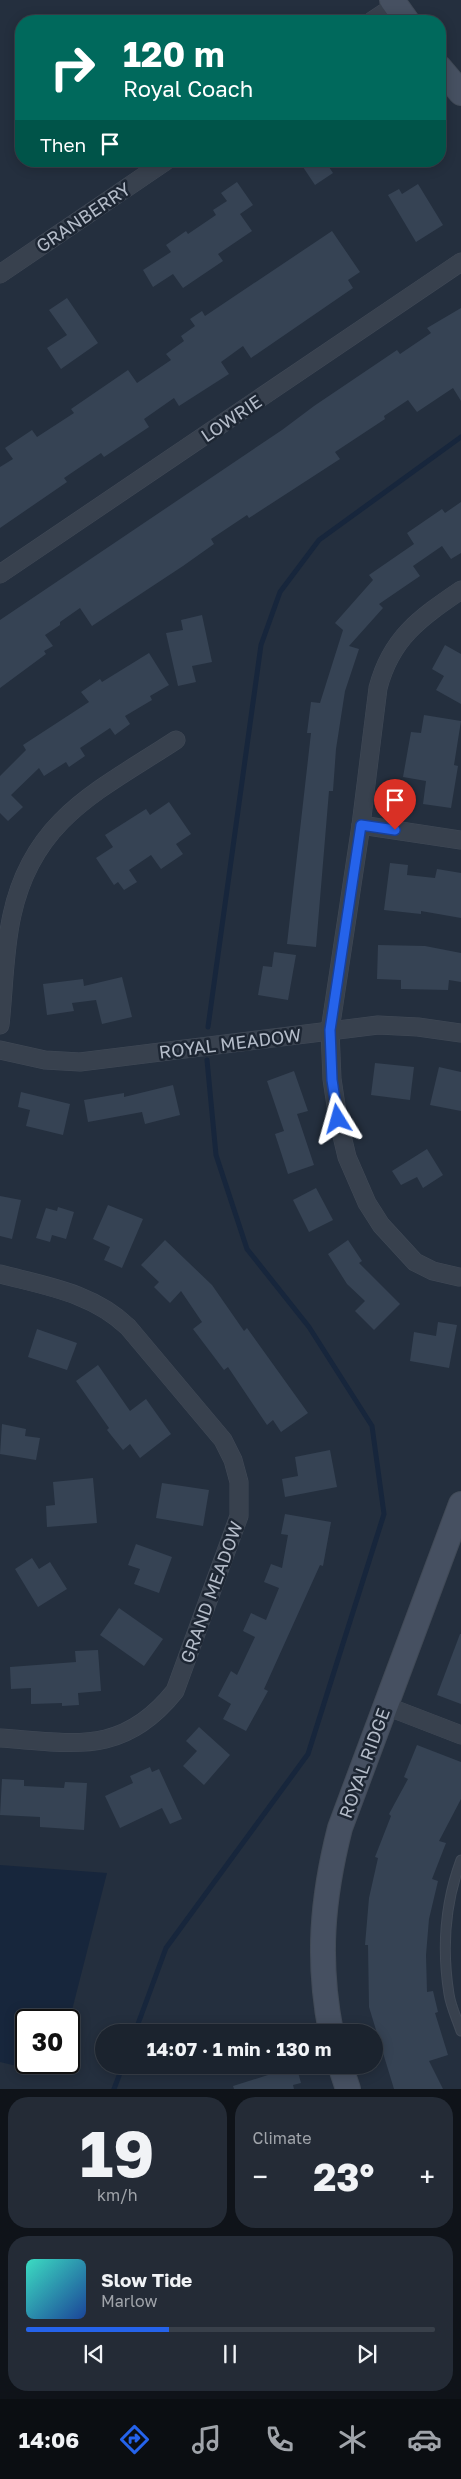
<!DOCTYPE html>
<html lang="en">
<head>
<meta charset="utf-8">
<style>
  :root { --surface:#1b232e; --page:#242b36; --text:#f1f3f6; --muted:#a0a4aa; --line:#39404a; --accent:#2563eb }
  body { margin:0; font-family:"Golos Text",sans-serif; background:var(--page); color:var(--text); height:100vh; display:flex; flex-direction:column; font-size:19px; white-space:nowrap }
  * { box-sizing:border-box; margin:0 }
  p { font-size:16px; color:var(--muted) }
  .icon { flex:none; width:28px; height:28px; fill:none; stroke:currentColor; stroke-width:2; stroke-linecap:round; stroke-linejoin:round }
  .map { position:relative; height:2089px; overflow:hidden }
  .side { display:flex; flex-direction:column; gap:8px; padding:8px; background:#0f1319; flex:1 }
  .side>* { flex:none }
  .guide { position:absolute; left:15px; top:15px; width:431px; height:152px; border-radius:20px; box-shadow:0 2px 12px #0003,0 0 0 1px var(--line); background:#00695c; color:#fff; overflow:hidden }
  .speed { position:absolute; left:15px; top:2009px; display:flex; gap:10px; font-size:25px; font-weight:700; text-align:center }
  .speed>* { display:grid; place-content:center; width:65px; height:65px; border-radius:50%; background:var(--surface); box-shadow:0 2px 12px #0003,0 0 0 1px var(--line); line-height:1 }
  .speed .limit { border:2px solid #111; border-radius:8px; background:#fff; color:#111 }
  .pin { position:absolute; display:grid; place-items:center; width:42px; height:42px; color:#fff; margin:-51px -21px; border-radius:50% 50% 50% 0; rotate:-45deg; box-shadow:0 0 5px #0007 }
  .pin .icon { rotate:45deg }
  .me { position:absolute; width:55px; margin:-28px; rotate:352deg; stroke-linejoin:round; filter:drop-shadow(0 0 4px #0008) }
  .turn { display:flex; align-items:center; gap:18px; height:105px; padding:0 25px; font-size:22px }
  .turn .icon { width:65px; height:65px; stroke-width:2.5 }
  .turn b { display:block; font-size:35px; line-height:42px }
  .then { display:flex; align-items:center; height:48px; padding:0 25px; background:#0003; gap:10px; font-size:19px }
  .big { font-size:38px; font-weight:700; line-height:1.1 }
  .side .widget { flex:1; display:flex; flex-direction:column; justify-content:center; gap:8px; min-width:0; padding:0 18px; border-radius:20px; background:var(--page) }
  .side .dial { align-items:center; gap:0 }
  .dial b { font-size:65px; line-height:1 }
  .song { display:flex; align-items:center; gap:15px }
  .cover { width:60px; height:60px; border-radius:8px; background:linear-gradient(135deg,hsl(170 70% 55%),hsl(220 70% 35%)) }
  .played { height:5px; border-radius:2px; background:linear-gradient(90deg,var(--accent) 35%,var(--line) 35%) }
  .keys { display:flex; justify-content:space-around; direction:ltr }
  .heat { display:flex; justify-content:space-between; align-items:center; font-size:28px; direction:ltr }
  .side .tiles { flex:1; display:grid; gap:8px; grid-template-columns:1fr 1fr }
  .widget:last-child { grid-column:span 2 }
  .trip { position:absolute; left:95px; top:2024px; width:288px; height:50px; border-radius:25px; background:var(--surface); box-shadow:0 2px 12px #0003,0 0 0 1px var(--line); font-weight:700; line-height:50px; text-align:center }
  .tab-bar { display:flex; height:80px; justify-content:space-around; align-items:center; background:#0b0e12; color:var(--muted) }
  .tab-bar .icon { width:35px; height:35px }
  .tab-bar .on { color:var(--accent) }
  .tab-bar b { font-size:22px; color:var(--text) }
  .map>svg:first-child { display:block }
  .water { fill:#17263c }
  .lines { fill:none; stroke-linecap:round; stroke-linejoin:round }
  .stream { stroke:#17263c; stroke-width:5 }
  .building { fill:#364354 }
  .lane-casing { stroke:#414a57; stroke-width:11 }
  .street-casing { stroke:#414a57; stroke-width:19 }
  .secondary-casing { stroke:#414a57; stroke-width:26 }
  .lane { stroke:#38414e; stroke-width:9 }
  .street { stroke:#38414e; stroke-width:18 }
  .secondary { stroke:#465061; stroke-width:24 }
  .route-casing { stroke:#184099; stroke-width:12 }
  .route { stroke:#2563eb; stroke-width:9 }
  .labels { text-anchor:middle; dominant-baseline:central; stroke-width:5; stroke-linejoin:round; paint-order:stroke }
  .street-label { font-size:18px; fill:#b4bcc9; stroke:#1d2633 }
</style>
</head>
<body>
<div class="map">
<svg width="461" height="2089" viewBox="0 0 461 2089">
  <rect width="100%" height="100%" fill="#242f3e"/>
  <!-- water -->
  <path class="water" d="M0 1865 107 1873 69 2022V2020H26V2062L59 2063 55 2075 0 2062Z"/>
  <g class="lines">
    <!-- stream -->
    <g class="stream">
      <path d="M208 1027 261 645 280 592 319 540 461 437"/>
      <path d="M135 2032 166 1948 308 1754 384 1514 372 1426 309 1327 247 1249 216 1155 207 1060"/>
      <path d="M114 2089 123 2065"/>
    </g>
  </g>
  <!-- building -->
  <g class="building">
    <path d="M299 161H325L333 173 315 185Z"/>
    <path d="M237 182 253 205 240 214 252 231 218 254 223 261 183 288 173 274 153 287 143 270 171 252 166 245 186 231 188 234 216 215 213 210 227 201 221 193Z"/>
    <path d="M418 184 443 225 416 242 388 195 399 189 402 194Z"/>
    <path d="M332 231 360 272 348 280 353 288 251 358 243 346 221 362 229 374 179 406 174 398 144 419 149 427 104 457 101 453 64 478 67 482 0 528V467L13 459 5 448 32 430 37 437 74 413 71 409 128 370 137 383 171 360 166 354 184 341 181 336 195 326 190 319 202 311 205 316Z"/>
    <path d="M67 298 98 343 61 369 47 348 67 335 49 310Z"/>
    <path d="M461 308V401L453 388 417 412 408 400 384 416 385 419 335 452 340 459 249 518 247 515 211 539 214 544 183 566 92 626 80 608 60 622V625L45 635 53 646 44 651 46 654 0 688V620L282 430 314 406 397 350 400 354 431 333 427 328Z"/>
    <path d="M461 502V553L451 559 442 546 413 566 420 576 379 604 383 608 349 646 359 649 345 691 336 749 333 791H329L316 947 287 944 311 733H307L311 702 320 703 343 630 335 623 373 580 369 575 414 544 407 533 442 509 445 513Z"/>
    <path d="M202 615 212 662 192 666 196 682 178 686 166 633 183 630 181 620Z"/>
    <path d="M445 645 461 654V704L436 690 444 676 432 669Z"/>
    <path d="M149 653 169 685 150 696 152 700 125 716 130 724 115 735 110 728 80 748 85 756 69 767 66 762 44 776 39 768 11 795 23 807 8 821 0 813V776L26 750 23 745 89 702 81 692 100 679 102 682Z"/>
    <path d="M424 715 461 721 454 765 458 766 451 808 423 804 426 781 403 777 411 732 421 733Z"/>
    <path d="M169 802 191 834 176 844 183 854 161 869 151 855 129 870 137 882 124 890 118 882 114 885 96 858 113 847 105 835 146 809 150 815Z"/>
    <path d="M390 863 408 865 407 875 435 878 437 869 461 873V918L421 911V914L384 910Z"/>
    <path d="M378 945 425 946 461 953V982L449 980 448 990 401 989V980L377 979Z"/>
    <path d="M274 952 296 955 288 1000 258 995 263 966 272 967Z"/>
    <path d="M122 977 132 1017 102 1024 96 1000 72 1003 74 1011 47 1015 43 984 83 979 84 986Z"/>
    <path d="M375 1063 414 1067 410 1100 371 1095Z"/>
    <path d="M439 1067 461 1072V1111L430 1105Z"/>
    <path d="M294 1071 308 1111 297 1114 314 1165 288 1174 275 1134 284 1131 267 1081Z"/>
    <path d="M173 1085 180 1115 145 1124 142 1112 88 1122 84 1100 124 1093V1097Z"/>
    <path d="M21 1092 70 1104 63 1135 26 1126 30 1110 18 1107Z"/>
    <path d="M427 1149 443 1175 423 1188 417 1177 401 1185 392 1171Z"/>
    <path d="M316 1188 333 1220 309 1232 293 1200Z"/>
    <path d="M0 1196 21 1200 12 1239 0 1236Z"/>
    <path d="M108 1205 143 1219 122 1268 104 1260 110 1247 93 1239Z"/>
    <path d="M58 1207 74 1212 66 1239 52 1235 50 1242 36 1238 46 1208 57 1211Z"/>
    <path d="M165 1240 212 1285 244 1331 247 1328 308 1413 281 1432 273 1420 267 1425 228 1367 224 1370 193 1329 202 1322 181 1291 170 1303 154 1287 159 1282 141 1265Z"/>
    <path d="M348 1240 362 1261 359 1263 400 1304 374 1330 355 1311 365 1301 347 1284 328 1254Z"/>
    <path d="M438 1322 457 1325 449 1368 410 1361 414 1332 436 1336Z"/>
    <path d="M37 1329 77 1343 67 1370 28 1357Z"/>
    <path d="M98 1365 130 1411 146 1399 171 1434 140 1458 130 1444 123 1450 107 1430 109 1428 76 1381Z"/>
    <path d="M2 1424 26 1429 25 1436 40 1438 36 1460 0 1454Z"/>
    <path d="M330 1450 337 1487 285 1497 282 1479 298 1476 295 1457Z"/>
    <path d="M93 1478 97 1523 47 1527 46 1506 55 1505 53 1482Z"/>
    <path d="M162 1483 209 1490 203 1526 156 1518Z"/>
    <path d="M285 1514 331 1522 323 1566 320 1565 264 1689 268 1691 246 1731 223 1719 231 1704 218 1696 231 1671 237 1675 255 1637 243 1631 251 1613 266 1620 279 1588 264 1582 271 1564 282 1568 288 1535 281 1534Z"/>
    <path d="M136 1544 172 1557 159 1593 134 1584 140 1569 128 1565Z"/>
    <path d="M32 1558 39 1569 50 1562 67 1589 38 1607 15 1569Z"/>
    <path d="M119 1608 163 1639 144 1666 100 1635Z"/>
    <path d="M460 1634H461V1704L437 1695Z"/>
    <path d="M98 1650 101 1691 78 1693 79 1705 62 1706V1703L31 1704V1688L11 1689 10 1667 76 1662 75 1651Z"/>
    <path d="M199 1727 230 1755 204 1785 183 1766 197 1751 186 1741Z"/>
    <path d="M417 1745 461 1762V1799L439 1841 446 1843 432 1879 438 1881 429 1919 426 1955 427 1992 433 1991 438 2012 435 2013 448 2055 429 2061 443 2089H394L369 2007 368 1945H365L369 1898 378 1858 375 1857 391 1816 389 1814 408 1779 404 1777Z"/>
    <path d="M150 1767 152 1772 159 1769 182 1819 170 1824 162 1808 120 1828 105 1796 133 1783 130 1776Z"/>
    <path d="M2 1779 24 1780V1786L64 1788 65 1782 87 1783 84 1830 40 1827V1817L0 1815Z"/>
    <path d="M264 2065H296L301 2083 293 2085 294 2089H234L233 2086 268 2075Z"/>
  </g>
  <g class="lines">
    <!-- lane casing -->
    <g class="lane-casing">
      <path id="lane" d="M461 1860C445 1903 442 1950 449 1994 451 2007 457 2019 461 2031"/>
    </g>
    <!-- street casing -->
    <g class="street-casing">
      <g id="street">
        <path d="M372 21 396 5"/>
        <path d="M0 274 166 161"/>
        <path d="M0 574 461 262"/>
        <path d="M361 825 461 840"/>
        <path d="M0 1025C4 989 4 950 12 915 33 818 100 790 176 740"/>
        <path d="M0 1050 45 1060 80 1062 378 1025 418 1027 461 1033"/>
        <path d="M0 1274C46 1286 93 1293 128 1327L223 1440 233 1460 239 1482V1516L175 1691C123 1756 75 1743 0 1738"/>
        <path d="M459 1277 433 1271 415 1262 381 1225 367 1203 347 1157 338 1119 332 1079 330 1030 361 825 378 688C391 638 420 618 461 590"/>
        <path d="M386 1706 461 1735"/>
      </g>
    </g>
    <!-- secondary casing -->
    <g class="secondary-casing">
      <g id="secondary">
        <path d="M392 0 407 21"/>
        <path d="M440 68 461 93"/>
        <path d="M331 2032C317 1960 322 1899 340 1828L461 1504"/>
        <path d="M340 2065 348 2089"/>
      </g>
    </g>
    <!-- lane -->
    <use href="#lane" class="lane"/>
    <!-- street -->
    <use href="#street" class="street"/>
    <!-- secondary -->
    <use href="#secondary" class="secondary"/>
  </g>
  <g class="lines">
    <!-- route casing -->
    <g class="route-casing">
      <path id="route" d="M338 1119 332 1080 330 1030 361 825 395 830"/>
    </g>
    <!-- route -->
    <use href="#route" class="route"/>
  </g>
  <g class="labels">
    <!-- street labels -->
    <g class="street-label">
      <text transform="translate(83 217) rotate(-34)">GRANBERRY</text>
      <text transform="translate(231 418) rotate(-34)">LOWRIE</text>
      <text transform="translate(230 1043) rotate(-7)">ROYAL MEADOW</text>
      <text transform="translate(211 1592) rotate(-70)">GRAND MEADOW</text>
      <text transform="translate(364 1763) rotate(-70)">ROYAL RIDGE</text>
    </g>
  </g>
</svg>
<div class="speed"><div class="limit">30</div></div>
<div class="pin" style="left:395px;top:830px;background:#d93025"><svg class="icon" aria-label="arrive" viewBox="0 0 24 24"><path d="M6 21V4h12l-3 4 3 4H6"/></svg></div>
<svg class="me" style="left:338px;top:1119px" viewBox="-20 -20 40 40"><path d="M0-17L14 15 0 8-14 15z" fill="#2563eb" stroke="#fff" stroke-width="4"/></svg>
<div class="trip">14:07 · 1 min · 130 m</div>
<div class="guide">
<div class="turn"><svg class="icon" aria-label="right" viewBox="0 0 24 24"><path d="M7 20v-9h11M14 6l5 5-5 5"/></svg><div><b>120 m</b>Royal Coach</div></div>
<div class="then">Then<svg class="icon" aria-label="arrive" viewBox="0 0 24 24"><path d="M6 21V4h12l-3 4 3 4H6"/></svg></div>
</div>
</div>
<section class="side">
<div class="tiles">
<div class="widget dial"><b>19</b><p>km/h</p></div>
<div class="widget"><p>Climate</p>
<div class="heat"><a>−</a><b class="big">23°</b><a>+</a></div>
</div>
<div class="widget">
<div class="song"><i class="cover"></i><div><b>Slow Tide</b><p>Marlow</p></div></div>
<div class="played"></div>
<div class="keys"><svg class="icon" aria-label="previous" viewBox="0 0 24 24"><path d="M18 5L8 12l10 7zM5 5v14"/></svg><svg class="icon" aria-label="pause" viewBox="0 0 24 24"><path d="M8 5v14M16 5v14"/></svg><svg class="icon" aria-label="next" viewBox="0 0 24 24"><path d="M6 5l10 7-10 7zM19 5v14"/></svg></div>
</div>
</div>
</section>
<nav class="tab-bar">
<b>14:06</b>
<svg class="icon on" aria-label="directions" viewBox="0 0 24 24"><path d="M12 3l9 9-9 9-9-9zM9 14v-3h6M13 9l2 2-2 2"/></svg>
<svg class="icon" aria-label="music" viewBox="0 0 24 24"><path d="M9 18V5l10-2v13"/><circle cx="6" cy="18" r="3"/><circle cx="16" cy="16" r="3"/></svg>
<svg class="icon" aria-label="phone" viewBox="0 0 24 24"><path d="M5 4h4l2 5-3 2q2 4 5 5l2-3 5 2v4C11 20 4 13 5 4z"/></svg>
<svg class="icon" aria-label="climate" viewBox="0 0 24 24"><path d="M12 3v18M4 7l16 10M4 17L20 7"/></svg>
<svg class="icon" aria-label="car" viewBox="0 0 24 24"><path d="M5 17H2v-5l4-1 3-4h7l3 4 3 1v5h-3M9 17h6M6 11h13"/><circle cx="7" cy="17" r="2"/><circle cx="17" cy="17" r="2"/></svg>
</nav>
</body>
</html>
